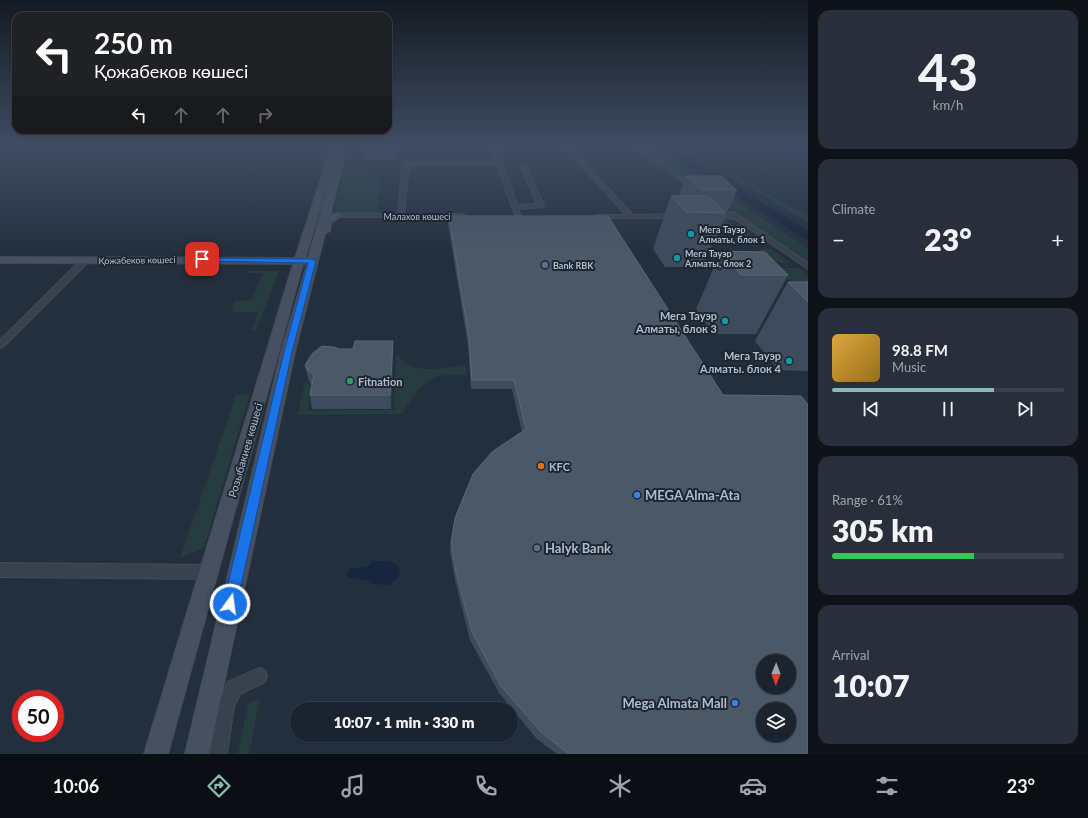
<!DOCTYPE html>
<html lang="en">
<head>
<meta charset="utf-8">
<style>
  :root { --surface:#1b232e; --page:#282f3a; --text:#f1f3f6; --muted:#a0a4aa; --line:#39404a; --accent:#8bbbb9 }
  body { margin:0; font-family:Lato,sans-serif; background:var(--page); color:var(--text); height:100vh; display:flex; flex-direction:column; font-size:15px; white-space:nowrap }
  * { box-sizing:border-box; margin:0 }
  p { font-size:13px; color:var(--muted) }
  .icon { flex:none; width:22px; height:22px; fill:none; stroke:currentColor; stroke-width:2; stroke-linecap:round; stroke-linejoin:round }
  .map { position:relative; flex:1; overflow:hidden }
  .details { display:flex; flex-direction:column; gap:10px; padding:10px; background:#0f1319; width:280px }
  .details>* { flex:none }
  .hud { position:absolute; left:12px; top:12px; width:380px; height:122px; border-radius:12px; box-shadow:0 1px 3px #0004,0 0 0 1px var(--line); background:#202124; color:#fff; overflow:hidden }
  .needle { width:26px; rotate:181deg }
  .controls { position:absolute; left:756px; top:654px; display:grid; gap:8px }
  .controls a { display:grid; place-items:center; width:40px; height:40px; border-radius:50%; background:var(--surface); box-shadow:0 1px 3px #0004,0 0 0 1px var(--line); font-size:20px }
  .speed { position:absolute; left:12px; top:690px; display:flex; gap:8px; font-size:20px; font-weight:700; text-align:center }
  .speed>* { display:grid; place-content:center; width:52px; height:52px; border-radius:50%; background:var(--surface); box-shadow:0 1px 3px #0004,0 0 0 1px var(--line); line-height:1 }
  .speed .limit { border:6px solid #d22; background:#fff; color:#111 }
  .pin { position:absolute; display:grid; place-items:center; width:34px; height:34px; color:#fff; margin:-17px; border-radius:8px; box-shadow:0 2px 6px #0006 }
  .me { position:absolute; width:44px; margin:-22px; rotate:14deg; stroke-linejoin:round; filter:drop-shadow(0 0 3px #0008) }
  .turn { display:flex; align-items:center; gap:14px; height:84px; padding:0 16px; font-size:18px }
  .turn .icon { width:52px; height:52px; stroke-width:2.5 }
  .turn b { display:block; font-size:28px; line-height:34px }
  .lanes { display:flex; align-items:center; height:38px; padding:0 16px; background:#0003; justify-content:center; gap:20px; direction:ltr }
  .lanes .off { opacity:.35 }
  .big { font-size:30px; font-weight:800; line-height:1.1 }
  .details .card { flex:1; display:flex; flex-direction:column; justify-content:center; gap:6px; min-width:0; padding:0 14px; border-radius:12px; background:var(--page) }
  .details .dial { align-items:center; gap:0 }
  .dial b { font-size:52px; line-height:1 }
  .song { display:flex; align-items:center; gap:12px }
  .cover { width:48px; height:48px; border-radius:6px; background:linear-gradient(135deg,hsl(40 70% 55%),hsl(40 70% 35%)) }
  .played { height:4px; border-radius:2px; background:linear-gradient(90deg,var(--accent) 70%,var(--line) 70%) }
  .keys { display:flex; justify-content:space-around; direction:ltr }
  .heat { display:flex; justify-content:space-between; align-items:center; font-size:22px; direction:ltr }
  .charge { height:6px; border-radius:3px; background:linear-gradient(90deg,#34c759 61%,var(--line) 0) }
  .trip { position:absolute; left:290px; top:702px; width:228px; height:40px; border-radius:20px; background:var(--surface); box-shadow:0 1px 3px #0004,0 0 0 1px var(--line); font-weight:800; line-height:40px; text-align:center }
  .tab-bar { display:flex; height:64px; justify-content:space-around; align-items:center; background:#0b0e12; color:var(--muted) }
  .tab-bar .icon { width:28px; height:28px }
  .tab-bar .on { color:var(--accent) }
  .tab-bar b { font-size:18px; color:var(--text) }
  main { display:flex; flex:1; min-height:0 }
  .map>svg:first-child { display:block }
  .green { fill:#263c3f }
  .water { fill:#17263c }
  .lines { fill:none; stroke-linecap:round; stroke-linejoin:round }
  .street-casing { stroke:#414a57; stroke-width:2 }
  .secondary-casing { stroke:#414a57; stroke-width:2 }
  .street { fill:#38414e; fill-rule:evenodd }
  .secondary { fill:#465061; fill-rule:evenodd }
  .wall { fill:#3f4b5c }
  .shaded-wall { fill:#2f3b4b }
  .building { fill:#4b5868; stroke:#5c6777; fill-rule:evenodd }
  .route { fill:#1a73e8; stroke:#114b97 }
  .culture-dot { fill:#0f9aa8; stroke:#1d2633; stroke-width:1.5 }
  .service-dot { fill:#5c6f8a; stroke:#1d2633; stroke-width:1.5 }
  .leisure-dot { fill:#2e9e5b; stroke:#1d2633; stroke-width:1.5 }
  .food-dot { fill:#e8710a; stroke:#1d2633; stroke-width:1.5 }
  .shop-dot { fill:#3f7fe0; stroke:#1d2633; stroke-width:1.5 }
  .labels { text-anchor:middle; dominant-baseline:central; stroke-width:4; stroke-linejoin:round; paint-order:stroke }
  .far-street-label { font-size:9px; fill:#b4bcc9; stroke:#1d2633 }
  .far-poi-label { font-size:9px; font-weight:bold; fill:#b4bcc9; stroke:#1d2633; text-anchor:start }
  .poi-label { font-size:11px; font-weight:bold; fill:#b4bcc9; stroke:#1d2633; text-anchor:end }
  .street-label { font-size:11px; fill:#b4bcc9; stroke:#1d2633 }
  .near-poi-label { font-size:13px; font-weight:bold; fill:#b4bcc9; stroke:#1d2633; text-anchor:start }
</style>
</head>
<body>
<main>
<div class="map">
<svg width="808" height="754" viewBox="0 0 808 754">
  <rect width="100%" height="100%" fill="#242f3e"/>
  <!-- green -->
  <g class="green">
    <path d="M640 147H658L710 184 808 248V263Z"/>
    <path d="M344 169H367L371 178 378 180 381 184 377 209 384 210 383 213H345L335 208Z"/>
    <path d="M732 173 808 216V222L726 174Z"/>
    <path d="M723 218 761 244H750L739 232 721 224Z"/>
    <path d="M758 249H770L791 263C775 264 769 260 758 249Z"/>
    <path d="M776 268H799L808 277V283L792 282Z"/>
    <path d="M249 271H279L256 331 251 330 258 312H234L231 310 235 301 252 300 263 273H248Z"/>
    <path d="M396 354C400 357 405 364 411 366 424 372 452 368 465 364L467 375C458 375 447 374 439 376 421 382 411 399 402 414L298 415 305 381 311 386 308 410H394Z"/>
    <path d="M250 394 204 548 180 558 236 395Z"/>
    <path d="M260 698 249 754H238L248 704Z"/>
  </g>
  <!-- water -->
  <g class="water">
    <path d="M663 147H676L698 163 808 231V241L686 165Z"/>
    <path d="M372 561H390L398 566 400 575 390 585 371 584 367 580 349 578 347 575 350 568 368 567Z"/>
  </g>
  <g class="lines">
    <!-- street casing -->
    <g class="street-casing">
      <g id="street">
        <path d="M491 147H497L517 205 537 204 520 165 523 163 526 165 544 206 543 207 518 209 521 217 516 218 497 165H409L404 214H463L466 216 465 217H313L310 215 313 213 398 214 402 166 405 162 496 161Z"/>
        <path d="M564 147H570L633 215 677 214 680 216 677 218H593L592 217 595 215H626Z"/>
        <path d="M635 147H641L697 188 692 189Z"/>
        <path d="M729 212H733L808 263V269L735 219 713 217 710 215 713 213 729 214Z"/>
        <path d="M82 259H88L89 261 3 347 0 348V340Z"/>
        <path d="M0 563 209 565 214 567 216 572 214 577 209 579 0 577Z"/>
        <path d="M259 668 265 670 267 676 265 682 240 694 234 706 227 754H209L218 706 228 682Z"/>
      </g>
    </g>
    <!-- secondary casing -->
    <g class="secondary-casing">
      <path id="secondary" d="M331 147H339L305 258H308L337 157 341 155 345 157 330 216 338 212 343 215 331 223 330 231 325 234 295 352 209 754H185L281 352 307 264H303L168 754H144L293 264 0 263V257L295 258Z"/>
    </g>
    <!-- street -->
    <use href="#street" class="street"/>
    <!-- secondary -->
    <use href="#secondary" class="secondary"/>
  </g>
  <!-- wall -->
  <g class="wall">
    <path d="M363 147H398L396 160 363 159Z"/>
    <path d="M686 176 737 190 715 242H713L702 267H665L653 249 671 196H679Z"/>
    <path d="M449 216 808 754H557L537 739 499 693 470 640 455 580 450 552 451 543 522 432 512 389H471L468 346 448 224Z"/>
    <path d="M721 251 788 275 756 334H713L696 309Z"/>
    <path d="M788 282H808V371L778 370 755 341Z"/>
    <path d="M339 349 393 354 391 409H312L310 395 312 385 310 383 308 378 305 365Z"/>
  </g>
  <!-- shaded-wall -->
  <g class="shaded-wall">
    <path d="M396 147H398L396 160Z"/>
    <path d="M393 341V354L391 409 390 395Z"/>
  </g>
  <!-- building -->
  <g class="building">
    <path d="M686 176H721L737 190H700Z"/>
    <path d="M671 196H709L725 213 686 212Z"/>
    <path d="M449 216H608L723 395 801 396 807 404H808V754H569L541 732 501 686 472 632 456 572 451 543 455 518 473 474 492 452 526 429 514 380H472L469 338ZM763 661H789V687H763ZM763 709H789V735H763Z"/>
    <path d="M721 251 765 252 788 275H741Z"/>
    <path d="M788 282H808V302Z"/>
    <path d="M355 341H393L390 395H310L314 374 307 370 305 365 312 354 322 346 334 347 339 349H353Z"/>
  </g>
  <!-- sky -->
  <linearGradient id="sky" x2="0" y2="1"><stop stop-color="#141a22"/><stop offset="0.58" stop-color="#3f4d63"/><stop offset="1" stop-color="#3f4d63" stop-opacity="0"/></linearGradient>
  <rect width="808" height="253" fill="url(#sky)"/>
  <!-- route -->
  <path class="route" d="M199 258 312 259 316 261 292 352 237 604 235 609 230 610 225 609 223 604 284 352 308 263 202 261H199Z"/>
  <!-- markers -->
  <g class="culture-dot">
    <circle cx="691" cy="234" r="4"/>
    <circle cx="677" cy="258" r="4"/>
    <circle cx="725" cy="321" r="4"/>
    <circle cx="789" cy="361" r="4"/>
  </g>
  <g class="service-dot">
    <circle cx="545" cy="265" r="4"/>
    <circle cx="537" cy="548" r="4"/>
  </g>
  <circle class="leisure-dot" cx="350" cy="381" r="4"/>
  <circle class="food-dot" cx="541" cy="466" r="4"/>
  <g class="shop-dot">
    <circle cx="637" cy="495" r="4"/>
    <circle cx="735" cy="703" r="4"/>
  </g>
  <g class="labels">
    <!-- far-street labels -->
    <g class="far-street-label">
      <text x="417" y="216">Малахов көшесі</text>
      <text transform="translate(137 260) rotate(-1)">Қожабеков көшесі</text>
    </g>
    <!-- far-poi labels -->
    <g class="far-poi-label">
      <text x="699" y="229">Мега Тауэр<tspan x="699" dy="10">Алматы, блок 1</tspan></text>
      <text x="685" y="253">Мега Тауэр<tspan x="685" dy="10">Алматы, блок 2</tspan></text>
      <text x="553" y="265">Bank RBK</text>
    </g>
    <!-- poi labels -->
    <g class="poi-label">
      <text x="717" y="315">Мега Тауэр<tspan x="717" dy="13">Алматы, блок 3</tspan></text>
      <text x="781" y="355">Мега Тауэр<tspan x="781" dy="13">Алматы. блок 4</tspan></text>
      <text x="358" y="381" text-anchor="start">Fitnation</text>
      <text x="549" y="466" text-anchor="start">KFC</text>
    </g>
    <!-- street labels -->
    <g class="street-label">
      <text transform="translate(245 450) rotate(-74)">Розыбакиев көшесі</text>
    </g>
    <!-- near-poi labels -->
    <g class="near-poi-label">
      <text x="645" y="495">MEGA Alma-Ata</text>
      <text x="545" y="548">Halyk Bank</text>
      <text x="727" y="703" text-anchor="end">Mega Almata Mall</text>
    </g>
  </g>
</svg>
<div class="controls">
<a><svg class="needle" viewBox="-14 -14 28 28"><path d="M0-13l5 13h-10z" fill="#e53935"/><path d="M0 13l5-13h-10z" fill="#a0a4aa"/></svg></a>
<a><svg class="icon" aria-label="layers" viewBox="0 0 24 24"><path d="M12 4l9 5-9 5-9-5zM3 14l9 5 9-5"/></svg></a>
</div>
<div class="speed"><div class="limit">50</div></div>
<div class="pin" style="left:202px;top:259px;background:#d93025"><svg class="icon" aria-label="arrive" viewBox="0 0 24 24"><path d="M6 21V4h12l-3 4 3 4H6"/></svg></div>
<svg class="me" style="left:230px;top:604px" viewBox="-20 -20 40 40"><circle r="17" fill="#1a73e8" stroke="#fff" stroke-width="3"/><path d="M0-11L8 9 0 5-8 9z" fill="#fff"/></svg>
<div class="trip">10:07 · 1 min · 330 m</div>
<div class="hud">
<div class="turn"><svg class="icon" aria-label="left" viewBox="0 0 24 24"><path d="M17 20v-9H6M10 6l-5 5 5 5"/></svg><div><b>250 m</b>Қожабеков көшесі</div></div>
<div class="lanes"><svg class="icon" aria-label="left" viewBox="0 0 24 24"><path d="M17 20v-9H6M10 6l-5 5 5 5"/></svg><svg class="icon off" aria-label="ahead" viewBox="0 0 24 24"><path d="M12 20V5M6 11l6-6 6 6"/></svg><svg class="icon off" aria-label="ahead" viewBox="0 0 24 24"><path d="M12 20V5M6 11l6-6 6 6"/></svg><svg class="icon off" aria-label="right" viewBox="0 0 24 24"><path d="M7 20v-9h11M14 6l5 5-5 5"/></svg></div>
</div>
</div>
<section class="details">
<div class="card dial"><b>43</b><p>km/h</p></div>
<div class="card"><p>Climate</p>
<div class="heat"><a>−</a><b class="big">23°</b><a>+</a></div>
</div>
<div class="card">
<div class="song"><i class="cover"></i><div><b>98.8 FM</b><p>Music</p></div></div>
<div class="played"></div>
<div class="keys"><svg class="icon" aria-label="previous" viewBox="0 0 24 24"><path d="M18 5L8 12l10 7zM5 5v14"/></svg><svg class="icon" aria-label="pause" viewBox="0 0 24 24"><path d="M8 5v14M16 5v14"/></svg><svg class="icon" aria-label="next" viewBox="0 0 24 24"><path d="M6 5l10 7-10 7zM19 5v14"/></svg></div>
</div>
<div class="card"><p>Range · 61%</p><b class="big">305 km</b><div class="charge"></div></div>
<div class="card"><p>Arrival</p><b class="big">10:07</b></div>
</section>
</main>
<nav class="tab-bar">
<b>10:06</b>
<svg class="icon on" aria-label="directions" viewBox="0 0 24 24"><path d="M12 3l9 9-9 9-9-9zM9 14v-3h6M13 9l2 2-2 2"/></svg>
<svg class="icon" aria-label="music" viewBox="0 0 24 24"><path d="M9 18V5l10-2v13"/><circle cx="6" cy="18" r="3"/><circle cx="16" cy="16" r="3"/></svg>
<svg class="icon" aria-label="phone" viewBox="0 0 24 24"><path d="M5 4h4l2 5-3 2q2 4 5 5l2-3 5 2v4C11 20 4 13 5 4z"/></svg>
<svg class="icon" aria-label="climate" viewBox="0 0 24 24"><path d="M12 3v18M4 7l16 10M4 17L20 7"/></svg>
<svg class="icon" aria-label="car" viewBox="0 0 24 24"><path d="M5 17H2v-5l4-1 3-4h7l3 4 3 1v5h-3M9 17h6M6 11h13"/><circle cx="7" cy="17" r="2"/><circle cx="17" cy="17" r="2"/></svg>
<svg class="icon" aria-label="filters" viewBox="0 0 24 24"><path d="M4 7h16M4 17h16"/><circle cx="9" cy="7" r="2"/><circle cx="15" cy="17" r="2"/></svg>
<b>23°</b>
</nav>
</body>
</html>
